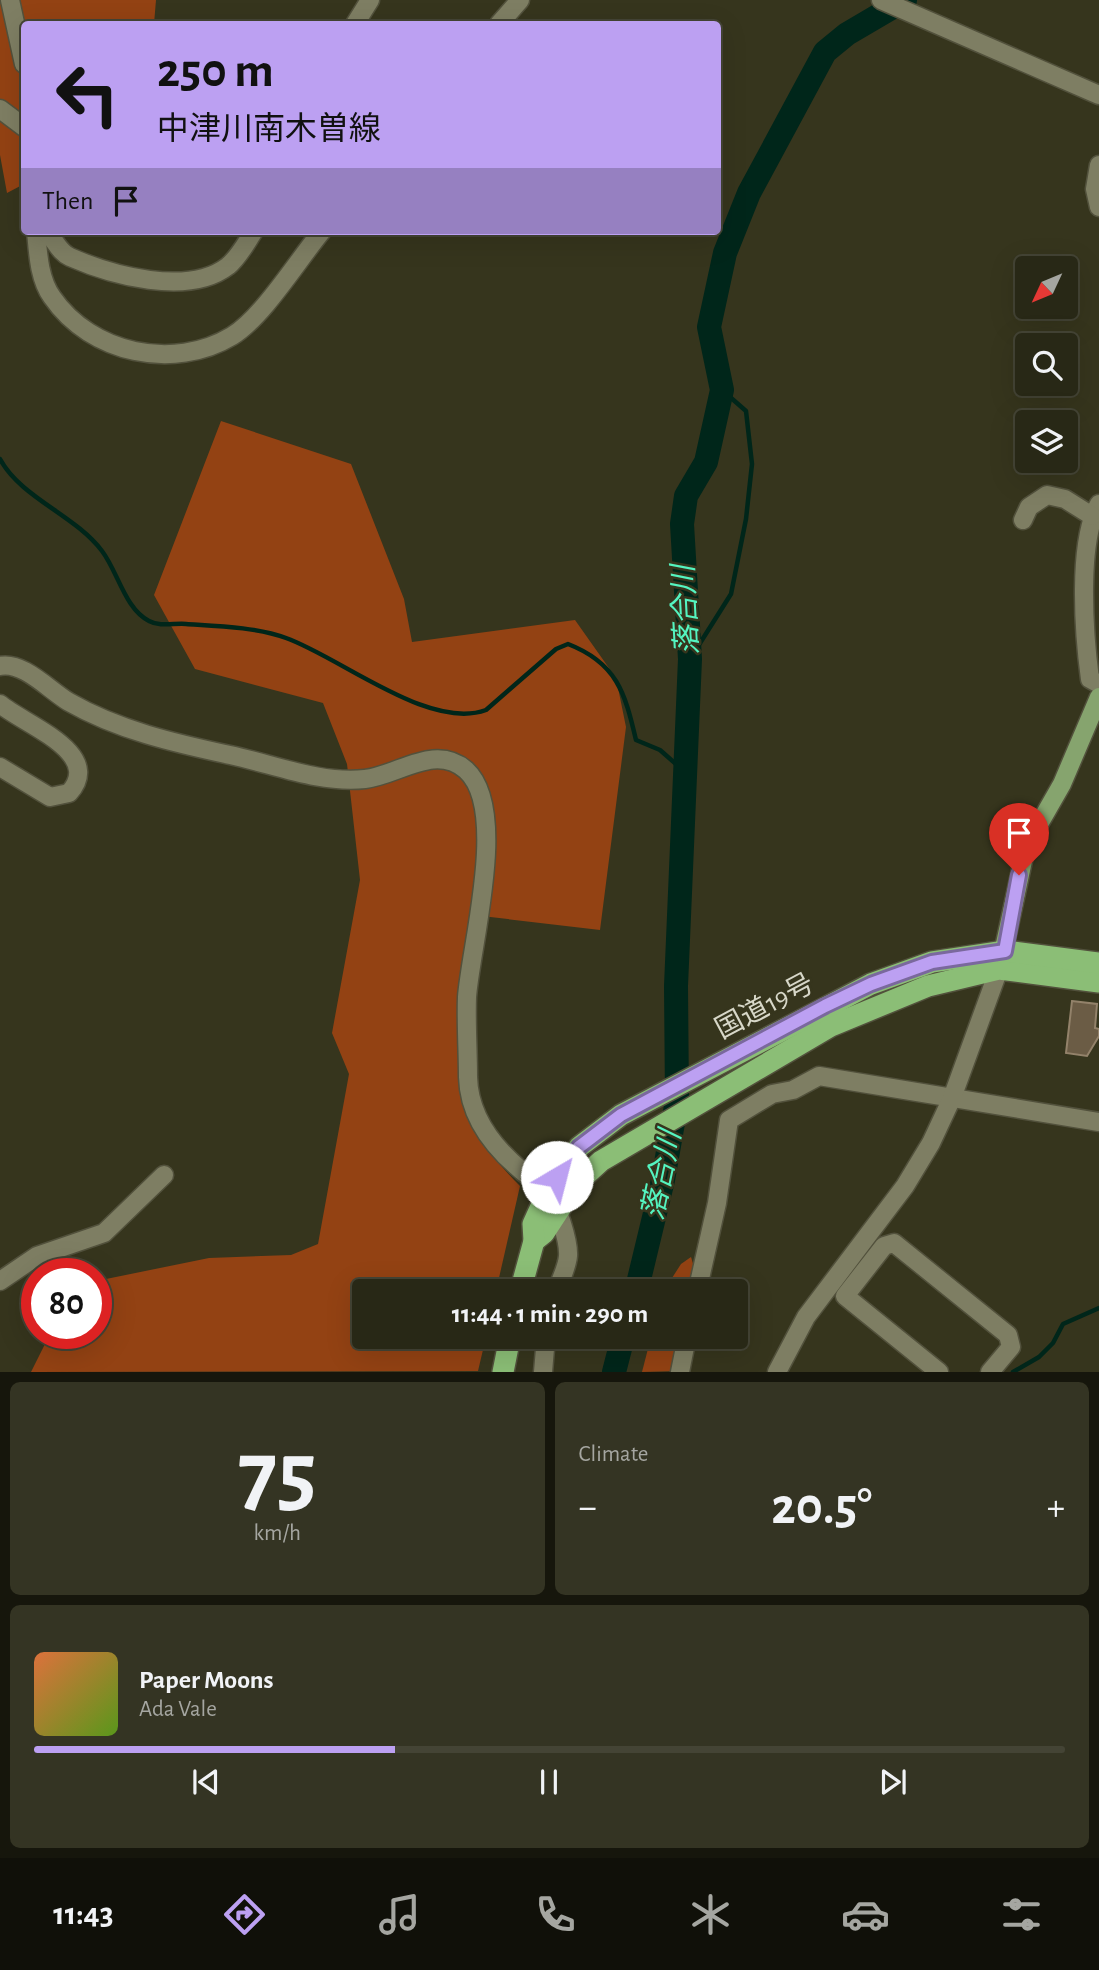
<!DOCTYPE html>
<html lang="en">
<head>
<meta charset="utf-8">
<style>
  :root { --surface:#282816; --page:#343423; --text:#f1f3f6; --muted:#a5a6a1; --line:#444435; --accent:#bca0f2 }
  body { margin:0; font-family:"Alegreya Sans","Noto Sans JP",sans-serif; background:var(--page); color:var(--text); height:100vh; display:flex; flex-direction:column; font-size:26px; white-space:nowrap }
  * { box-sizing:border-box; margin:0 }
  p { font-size:23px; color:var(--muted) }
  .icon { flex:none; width:38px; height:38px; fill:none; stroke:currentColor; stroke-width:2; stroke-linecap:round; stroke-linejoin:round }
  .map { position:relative; height:1372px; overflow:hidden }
  .drawer { display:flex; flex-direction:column; gap:10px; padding:10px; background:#16160c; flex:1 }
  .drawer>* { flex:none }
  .hud { position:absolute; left:21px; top:21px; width:700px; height:214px; border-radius:7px; box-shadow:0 7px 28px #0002,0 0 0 2px var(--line); background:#bca0f2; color:#111; overflow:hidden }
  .needle { width:46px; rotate:226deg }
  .fabs { position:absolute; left:1015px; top:256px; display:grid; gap:14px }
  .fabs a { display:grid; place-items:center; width:63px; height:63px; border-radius:7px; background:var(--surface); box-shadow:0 7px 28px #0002,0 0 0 2px var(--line); font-size:35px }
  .speed { position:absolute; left:21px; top:1258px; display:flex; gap:14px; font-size:35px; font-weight:700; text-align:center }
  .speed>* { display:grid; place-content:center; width:91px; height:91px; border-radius:50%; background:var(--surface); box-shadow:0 7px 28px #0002,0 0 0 2px var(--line); line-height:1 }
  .speed .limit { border:10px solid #d22; background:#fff; color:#111 }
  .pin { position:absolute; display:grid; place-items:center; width:60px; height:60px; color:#fff; margin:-72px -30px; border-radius:50% 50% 50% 0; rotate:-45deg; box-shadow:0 0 7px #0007 }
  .pin .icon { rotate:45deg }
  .me { position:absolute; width:77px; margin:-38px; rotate:37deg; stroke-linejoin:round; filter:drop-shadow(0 0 5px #0008) }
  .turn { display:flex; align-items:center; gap:24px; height:147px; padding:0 21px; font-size:32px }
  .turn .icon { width:91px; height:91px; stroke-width:2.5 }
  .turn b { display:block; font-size:49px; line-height:60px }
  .then { display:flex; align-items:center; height:66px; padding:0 21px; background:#0003; gap:14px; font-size:26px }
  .big { font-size:52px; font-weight:700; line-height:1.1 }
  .drawer .widget { flex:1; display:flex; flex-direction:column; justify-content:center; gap:10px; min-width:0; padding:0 24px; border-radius:10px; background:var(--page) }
  .drawer .dial { align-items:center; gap:0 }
  .dial b { font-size:91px; line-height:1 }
  .song { display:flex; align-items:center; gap:21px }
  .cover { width:84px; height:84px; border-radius:10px; background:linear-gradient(135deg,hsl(20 70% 55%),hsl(90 70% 35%)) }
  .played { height:7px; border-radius:4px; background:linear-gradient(90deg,var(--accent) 35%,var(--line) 35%) }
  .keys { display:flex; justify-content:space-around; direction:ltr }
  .heat { display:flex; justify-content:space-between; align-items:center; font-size:38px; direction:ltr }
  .drawer .tiles { flex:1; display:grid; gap:10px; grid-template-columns:1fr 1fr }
  .widget:last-child { grid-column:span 2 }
  .trip { position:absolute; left:352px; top:1279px; width:396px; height:70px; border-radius:7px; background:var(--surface); box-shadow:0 7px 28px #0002,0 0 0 2px var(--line); font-weight:700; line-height:70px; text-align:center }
  .tabs { display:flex; height:112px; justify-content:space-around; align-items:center; background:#101009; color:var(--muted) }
  .tabs .icon { width:49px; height:49px }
  .tabs .active { color:var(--accent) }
  .tabs b { font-size:32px; color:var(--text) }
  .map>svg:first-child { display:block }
  .forest { fill:#934213 }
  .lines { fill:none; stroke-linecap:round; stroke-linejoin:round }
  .stream { stroke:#00261a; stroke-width:4.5 }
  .river { stroke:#00261a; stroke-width:24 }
  .building { fill:#6b5c45; stroke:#93826a; stroke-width:2 }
  .minor-casing { stroke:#52513c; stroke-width:21 }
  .major-casing { stroke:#52513c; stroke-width:21 }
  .highway-casing { stroke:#52513c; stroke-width:24 }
  .minor { stroke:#7e7e63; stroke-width:18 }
  .major { stroke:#86a46e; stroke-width:18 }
  .highway { stroke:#8bbe76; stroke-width:21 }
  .route-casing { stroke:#7a689d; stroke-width:18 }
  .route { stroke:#bca0f2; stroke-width:12 }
  .labels { text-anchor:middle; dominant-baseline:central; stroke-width:5; stroke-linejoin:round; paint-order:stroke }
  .street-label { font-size:28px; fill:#d7d7c8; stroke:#36351d }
  .water-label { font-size:30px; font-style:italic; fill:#54f4c0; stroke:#36351d }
</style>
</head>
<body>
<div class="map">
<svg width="1099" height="1372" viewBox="0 0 1099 1372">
  <rect width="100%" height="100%" fill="#36351d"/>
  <!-- forest -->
  <g class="forest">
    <path d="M0 0H156L154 24H24V184L7 193 0 155Z"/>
    <path d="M221 421 351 464 404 599 412 642 575 620 616 678 626 727 600 930 473 915 466 1101C477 1137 494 1160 520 1186L496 1291 364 1292V1337H486L478 1371 31 1372 50 1334H96V1285L106 1279 209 1258 291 1255 318 1244 349 1074 332 1033 360 880 347 764 323 703 195 669 154 595Z"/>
    <path d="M691 1257 697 1277 694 1291 663 1292 681 1264Z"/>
    <path d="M651 1337H684L677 1371 642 1372Z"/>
  </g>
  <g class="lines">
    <!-- stream -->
    <g class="stream">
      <path d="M0 459C21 498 75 515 102 551 118 572 125 609 149 621 160 627 174 623 186 624 217 626 256 627 286 638 340 657 429 731 486 710L556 649 568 644C617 663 625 693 636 740L660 750 685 772"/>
      <path d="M690 659 731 594 746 519 752 464 746 411 722 390"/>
      <path d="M1013 1372 1039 1357 1053 1343 1063 1324 1099 1308"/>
    </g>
    <!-- river -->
    <g class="river">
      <path d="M636 1292 663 1180 677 1100 676 986 690 659 682 524 686 496 706 462 722 390 709 327 725 253 749 193 825 52 847 34 905 0"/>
      <path d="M614 1372 623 1337"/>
    </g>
  </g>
  <!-- building -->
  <path class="building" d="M1072 1001 1097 1004 1095 1028 1099 1029V1036L1087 1056 1066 1053Z"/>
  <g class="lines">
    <!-- minor casing -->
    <g class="minor-casing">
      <g id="minor">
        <path d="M10 0 24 64"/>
        <path d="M881 0 1099 95"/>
        <path d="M355 24 370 0"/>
        <path d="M499 24 520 0"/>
        <path d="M0 109 24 127"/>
        <path d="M1099 165 1095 189 1099 207"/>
        <path d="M36 231C38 253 39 279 52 297 91 354 174 371 232 336 263 317 298 260 322 231"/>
        <path d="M44 231C55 237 57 251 70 257 111 275 188 297 228 266 239 257 246 243 254 231"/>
        <path d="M1099 504C1077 542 1084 635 1090 679L1099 684"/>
        <path d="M1023 520 1029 507 1047 495 1065 499 1092 516"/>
        <path d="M0 666C23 661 49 690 69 702 118 730 174 743 230 755 273 764 320 784 365 779 399 775 435 743 466 770 509 809 471 944 467 997 466 1024 468 1051 468 1077 469 1116 494 1148 522 1171 530 1178 541 1183 547 1191 557 1203 569 1241 568 1256 567 1268 560 1281 556 1292"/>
        <path d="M0 704C25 725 105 753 69 793L50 797 0 767"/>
        <path d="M0 1281 37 1256 104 1233 164 1175"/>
        <path d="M697 1292 717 1203 729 1120 772 1094 793 1090 819 1076 1099 1122"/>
        <path d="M543 1372 546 1337"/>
        <path d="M680 1372 687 1337"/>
        <path d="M777 1372 806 1317 905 1186 931 1143 952 1098 999 969"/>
        <path d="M939 1372 845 1296 884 1246 894 1243 1008 1335 1011 1347 990 1372"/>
      </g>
    </g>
    <!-- major casing -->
    <g class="major-casing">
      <path id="major" d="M1001 962 1026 847 1062 784 1099 697"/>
    </g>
    <!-- highway casing -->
    <g class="highway-casing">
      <g id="highway">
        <path d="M534 1241 544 1233 576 1184 601 1161 831 1026 928 986 999 969 1099 982"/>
        <path d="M520 1292 534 1241 533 1224 548 1191 579 1147 621 1115 871 984 932 962 1005 951 1099 963"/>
        <path d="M503 1372 510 1337"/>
      </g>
    </g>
    <!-- minor -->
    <use href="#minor" class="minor"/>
    <!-- major -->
    <use href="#major" class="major"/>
    <!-- highway -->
    <use href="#highway" class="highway"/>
  </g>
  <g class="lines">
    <!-- route casing -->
    <g class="route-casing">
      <path id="route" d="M557 1177 579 1147 621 1115 825 1006 871 984 932 962 1005 951 1019 875"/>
    </g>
    <!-- route -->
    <use href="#route" class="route"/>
  </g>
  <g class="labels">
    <!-- street labels -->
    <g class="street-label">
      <text transform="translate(765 1007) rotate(-28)">国道19号</text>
    </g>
    <!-- water labels -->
    <g class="water-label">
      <text transform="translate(686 610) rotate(-93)">落合川</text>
      <text transform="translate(662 1175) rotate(-78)">落合川</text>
    </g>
  </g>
</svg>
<div class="fabs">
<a><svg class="needle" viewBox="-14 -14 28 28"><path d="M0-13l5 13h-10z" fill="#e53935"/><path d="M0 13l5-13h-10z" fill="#a5a6a1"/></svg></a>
<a><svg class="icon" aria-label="search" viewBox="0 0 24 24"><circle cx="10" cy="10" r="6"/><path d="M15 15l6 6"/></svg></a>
<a><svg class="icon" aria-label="layers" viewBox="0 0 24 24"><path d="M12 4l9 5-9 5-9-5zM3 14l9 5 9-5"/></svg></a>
</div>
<div class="speed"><div class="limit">80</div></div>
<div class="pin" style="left:1019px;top:875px;background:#d93025"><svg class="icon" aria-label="arrive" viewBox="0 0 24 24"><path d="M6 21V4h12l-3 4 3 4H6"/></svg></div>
<svg class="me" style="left:557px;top:1177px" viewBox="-20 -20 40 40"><circle r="19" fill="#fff"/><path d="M0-13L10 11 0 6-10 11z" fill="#bca0f2"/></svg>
<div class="trip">11:44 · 1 min · 290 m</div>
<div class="hud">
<div class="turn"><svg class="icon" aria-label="left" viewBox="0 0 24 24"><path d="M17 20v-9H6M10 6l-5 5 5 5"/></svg><div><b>250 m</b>中津川南木曽線</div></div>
<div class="then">Then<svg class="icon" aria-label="arrive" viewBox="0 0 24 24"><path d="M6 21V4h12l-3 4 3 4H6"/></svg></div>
</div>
</div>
<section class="drawer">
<div class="tiles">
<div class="widget dial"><b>75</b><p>km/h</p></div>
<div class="widget"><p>Climate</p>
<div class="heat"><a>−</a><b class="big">20.5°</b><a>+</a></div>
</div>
<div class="widget">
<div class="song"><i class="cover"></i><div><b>Paper Moons</b><p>Ada Vale</p></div></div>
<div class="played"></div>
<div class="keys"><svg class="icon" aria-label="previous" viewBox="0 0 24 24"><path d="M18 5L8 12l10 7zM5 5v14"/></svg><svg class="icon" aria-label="pause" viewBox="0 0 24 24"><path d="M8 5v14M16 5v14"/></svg><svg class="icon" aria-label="next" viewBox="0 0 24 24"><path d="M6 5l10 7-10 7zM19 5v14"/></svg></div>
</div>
</div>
</section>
<nav class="tabs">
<b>11:43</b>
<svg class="icon active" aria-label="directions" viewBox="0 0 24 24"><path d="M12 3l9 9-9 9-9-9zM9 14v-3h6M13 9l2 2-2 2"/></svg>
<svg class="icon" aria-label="music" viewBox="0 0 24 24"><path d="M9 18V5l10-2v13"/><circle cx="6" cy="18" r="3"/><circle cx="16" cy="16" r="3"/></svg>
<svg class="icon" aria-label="phone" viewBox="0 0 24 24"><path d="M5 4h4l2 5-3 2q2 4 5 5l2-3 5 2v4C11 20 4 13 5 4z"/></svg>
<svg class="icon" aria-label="climate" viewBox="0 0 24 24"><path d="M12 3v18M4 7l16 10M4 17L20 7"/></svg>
<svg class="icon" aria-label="car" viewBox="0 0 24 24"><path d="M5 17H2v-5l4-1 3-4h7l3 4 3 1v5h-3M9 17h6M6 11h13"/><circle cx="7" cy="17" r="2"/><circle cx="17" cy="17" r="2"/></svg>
<svg class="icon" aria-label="filters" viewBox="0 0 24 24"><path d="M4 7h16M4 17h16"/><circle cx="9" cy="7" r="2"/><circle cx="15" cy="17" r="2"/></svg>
</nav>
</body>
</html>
